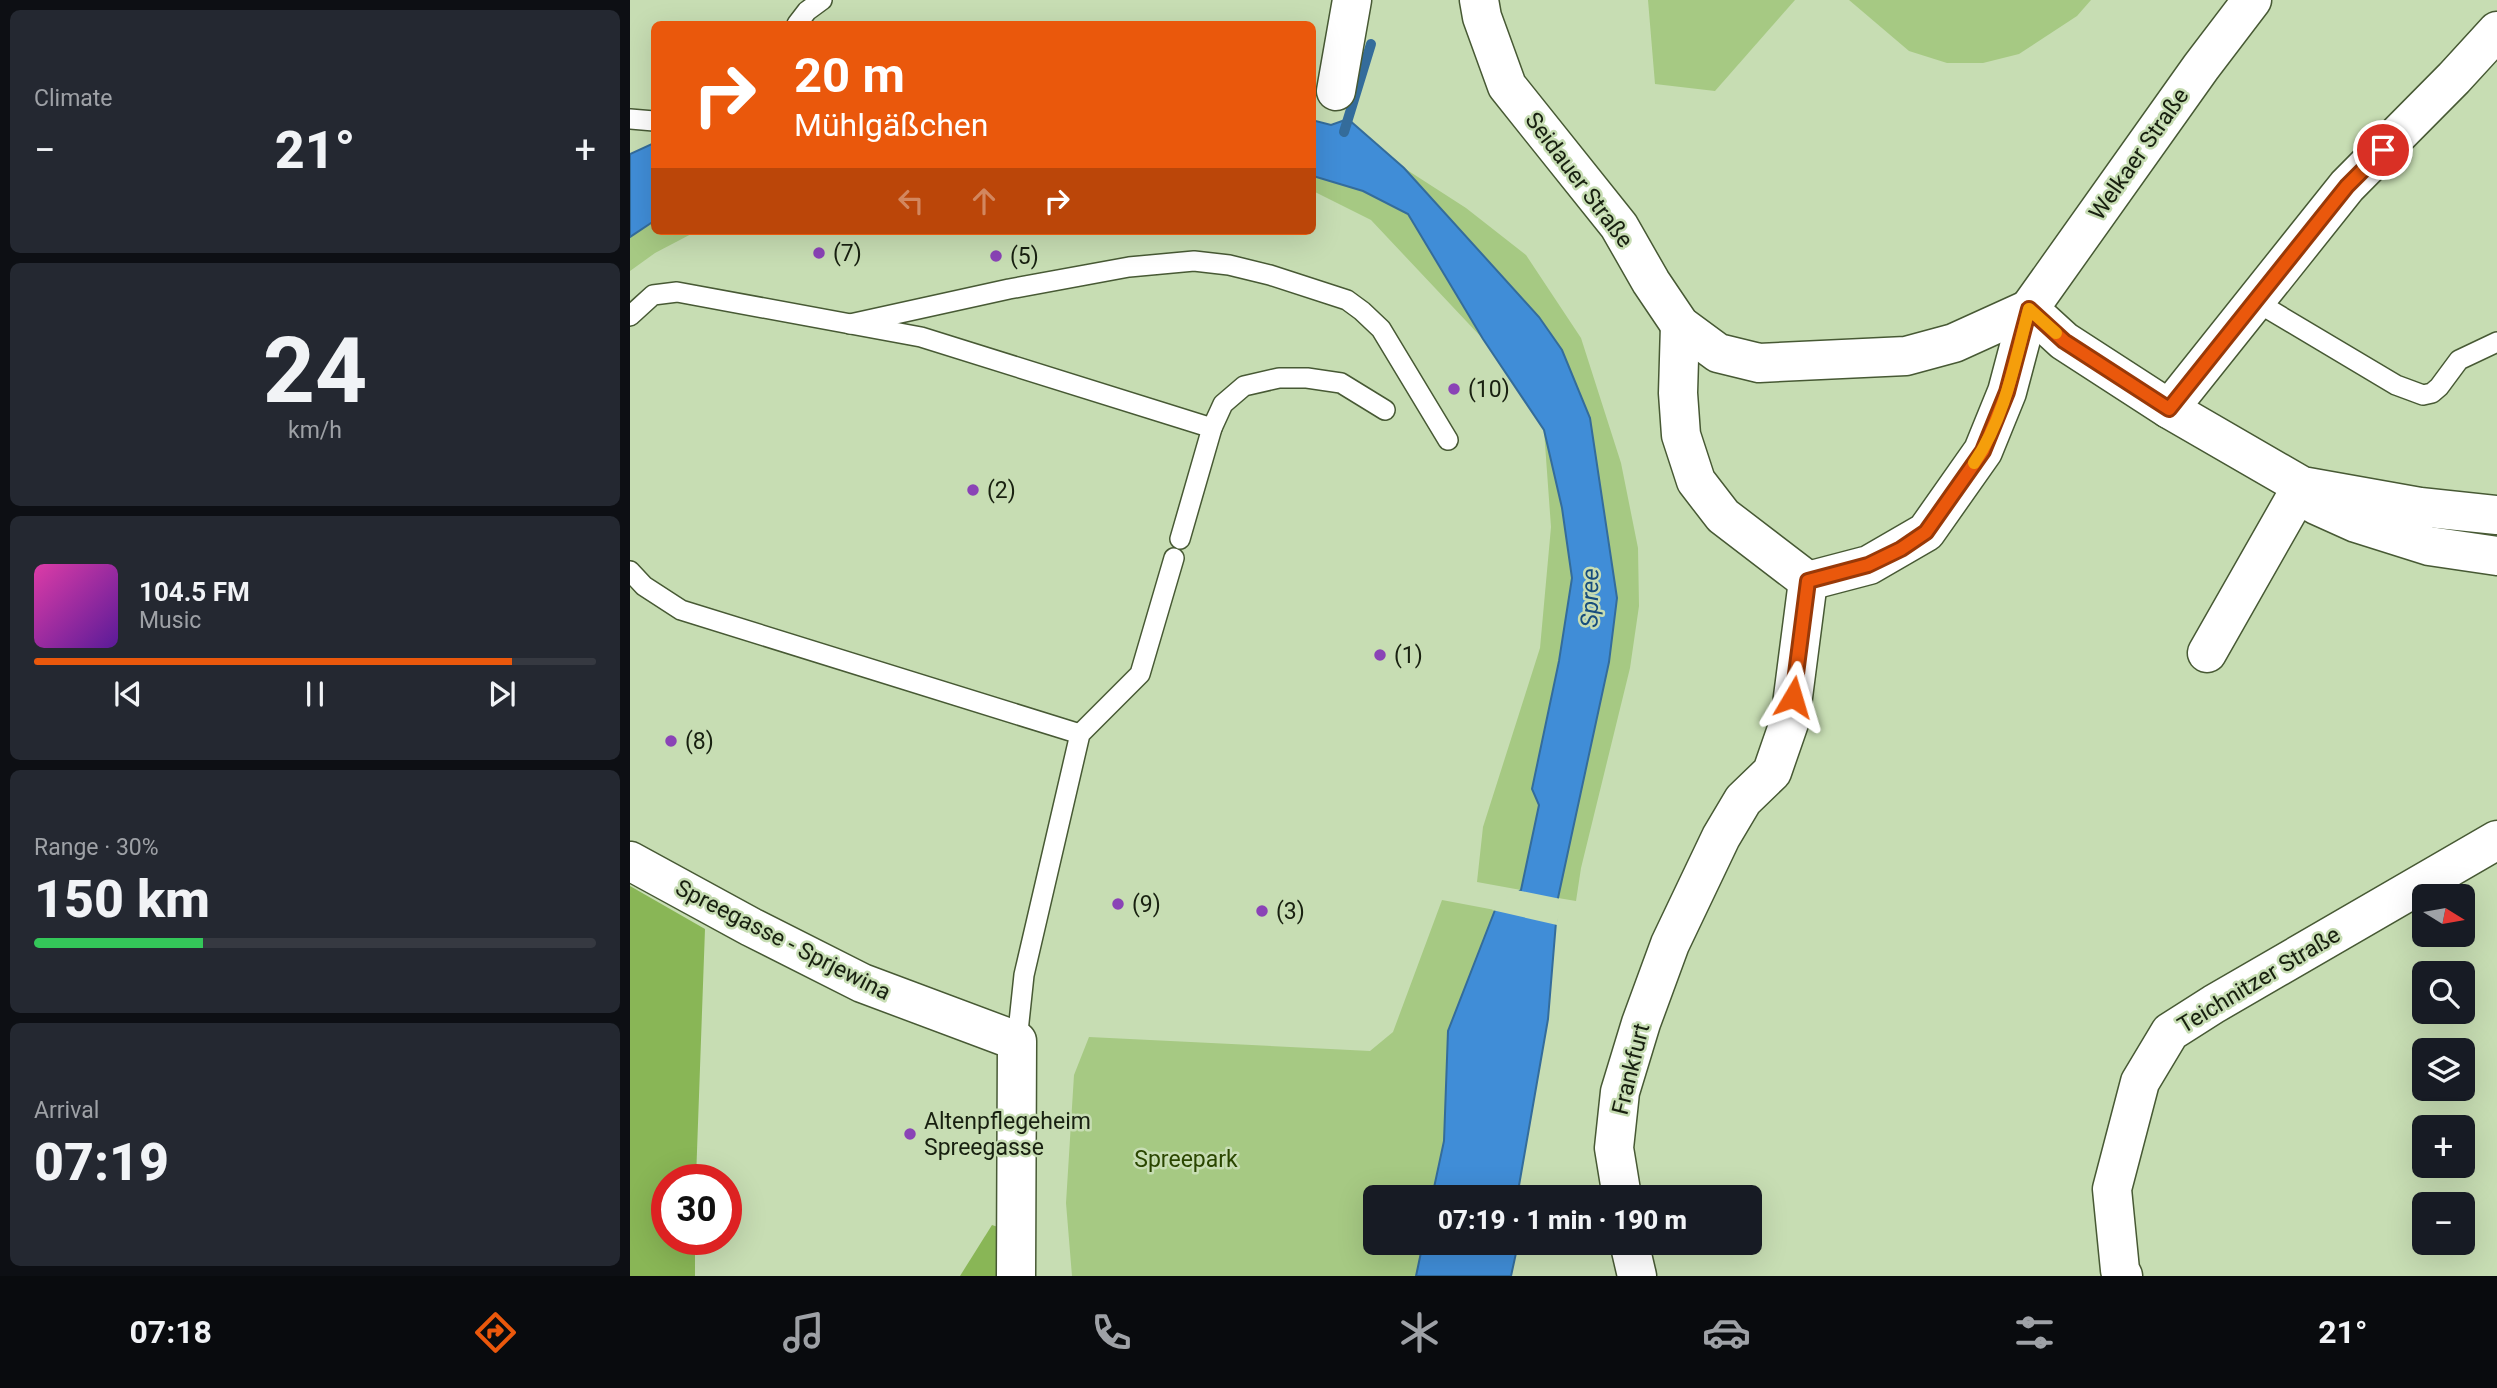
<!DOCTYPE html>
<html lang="en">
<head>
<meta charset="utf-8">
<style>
  :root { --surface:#171b24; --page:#242831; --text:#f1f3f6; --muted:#9ea1a6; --line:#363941; --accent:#ea580c }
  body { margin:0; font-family:Roboto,sans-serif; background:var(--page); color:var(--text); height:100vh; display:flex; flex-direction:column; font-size:26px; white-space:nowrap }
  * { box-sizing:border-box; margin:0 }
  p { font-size:23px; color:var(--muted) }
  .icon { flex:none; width:38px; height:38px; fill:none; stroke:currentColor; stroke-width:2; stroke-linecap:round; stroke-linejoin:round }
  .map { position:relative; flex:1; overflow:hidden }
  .details { display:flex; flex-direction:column; gap:10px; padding:10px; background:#0d0f14; width:630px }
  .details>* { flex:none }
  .guide { position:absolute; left:21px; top:21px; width:665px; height:214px; border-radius:10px; box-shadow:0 7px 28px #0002; background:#ea580c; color:#fff; overflow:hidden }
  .needle { width:46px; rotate:101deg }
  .controls { position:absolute; left:1782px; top:884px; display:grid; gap:14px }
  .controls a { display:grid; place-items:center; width:63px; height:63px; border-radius:10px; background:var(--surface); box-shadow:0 7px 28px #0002; font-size:35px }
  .speed { position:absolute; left:21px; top:1164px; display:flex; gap:14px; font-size:35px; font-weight:700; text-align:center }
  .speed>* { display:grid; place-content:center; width:91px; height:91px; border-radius:50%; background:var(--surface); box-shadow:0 7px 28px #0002; line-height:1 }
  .speed .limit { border:10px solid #d22; background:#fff; color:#111 }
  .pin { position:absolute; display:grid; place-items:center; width:60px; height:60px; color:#fff; margin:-30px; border:4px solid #fff; border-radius:50%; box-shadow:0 2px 7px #0007 }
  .me { position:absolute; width:77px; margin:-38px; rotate:7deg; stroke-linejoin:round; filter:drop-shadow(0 0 5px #0008) }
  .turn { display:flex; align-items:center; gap:24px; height:147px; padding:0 28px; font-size:32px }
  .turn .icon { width:91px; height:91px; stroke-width:2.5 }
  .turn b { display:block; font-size:49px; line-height:60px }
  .lanes { display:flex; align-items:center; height:66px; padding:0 28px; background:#0003; justify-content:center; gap:35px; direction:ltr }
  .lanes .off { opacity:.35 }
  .big { font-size:52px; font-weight:800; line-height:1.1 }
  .details .tile { flex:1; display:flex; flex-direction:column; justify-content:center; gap:10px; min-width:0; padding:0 24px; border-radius:10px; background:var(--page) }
  .details .dial { align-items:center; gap:0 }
  .dial b { font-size:91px; line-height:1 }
  .song { display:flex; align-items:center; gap:21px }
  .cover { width:84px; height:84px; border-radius:10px; background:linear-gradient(135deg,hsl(320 70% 55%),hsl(270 70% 35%)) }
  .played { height:7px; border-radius:4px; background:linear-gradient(90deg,var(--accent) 85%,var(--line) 85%) }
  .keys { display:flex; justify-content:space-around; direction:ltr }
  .heat { display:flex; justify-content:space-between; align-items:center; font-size:38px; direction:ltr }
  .charge { height:10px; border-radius:5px; background:linear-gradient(90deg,#34c759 30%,var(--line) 0) }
  .trip { position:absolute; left:733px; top:1185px; width:399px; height:70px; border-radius:10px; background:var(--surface); box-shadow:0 7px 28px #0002; font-weight:800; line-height:70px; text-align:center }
  .tab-bar { display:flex; height:112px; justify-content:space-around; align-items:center; background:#090b0e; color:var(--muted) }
  .tab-bar .icon { width:49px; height:49px }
  .tab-bar .current { color:var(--accent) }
  .tab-bar b { font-size:32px; color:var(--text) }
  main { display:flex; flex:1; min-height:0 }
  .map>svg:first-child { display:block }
  .green { fill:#a6c983 }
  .forest { fill:#89b656 }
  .water { fill:#408dd7; stroke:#346c9b; stroke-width:2 }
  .pier { fill:#c7ddb3 }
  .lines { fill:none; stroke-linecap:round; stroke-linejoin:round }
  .stream { stroke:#346c9b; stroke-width:10 }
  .lane-casing { stroke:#475934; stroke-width:22 }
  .street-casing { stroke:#475934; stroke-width:41 }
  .lane { stroke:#fff; stroke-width:19 }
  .street { stroke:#fff; stroke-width:38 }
  .route-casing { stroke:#983908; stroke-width:18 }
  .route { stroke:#ea580c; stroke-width:12 }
  .slow { stroke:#f59e0b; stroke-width:12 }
  .poi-dot { fill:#8a43b6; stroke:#c7ddb3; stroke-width:2.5 }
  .labels { text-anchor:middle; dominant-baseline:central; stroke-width:5; stroke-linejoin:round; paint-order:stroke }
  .street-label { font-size:23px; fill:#182010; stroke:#c7ddb3 }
  .poi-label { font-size:23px; fill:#182010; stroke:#c7ddb3; text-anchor:start }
  .park-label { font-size:23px; fill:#2a4600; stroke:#c7ddb3 }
  .water-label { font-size:24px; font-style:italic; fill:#164c7d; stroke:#c7ddb3 }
</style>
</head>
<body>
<main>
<section class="details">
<div class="tile"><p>Climate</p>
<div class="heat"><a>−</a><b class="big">21°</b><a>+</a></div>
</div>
<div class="tile dial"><b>24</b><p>km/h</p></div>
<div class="tile">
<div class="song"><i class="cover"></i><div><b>104.5 FM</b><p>Music</p></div></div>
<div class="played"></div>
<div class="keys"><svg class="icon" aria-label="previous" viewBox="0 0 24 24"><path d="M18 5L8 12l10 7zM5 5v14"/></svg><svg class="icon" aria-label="pause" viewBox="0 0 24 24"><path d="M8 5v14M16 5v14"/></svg><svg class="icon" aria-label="next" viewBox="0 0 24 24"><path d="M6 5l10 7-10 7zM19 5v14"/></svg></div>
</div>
<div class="tile"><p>Range · 30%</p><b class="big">150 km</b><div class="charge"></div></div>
<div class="tile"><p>Arrival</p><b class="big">07:19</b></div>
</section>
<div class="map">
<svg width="1867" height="1276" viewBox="0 0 1867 1276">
  <rect width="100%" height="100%" fill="#c7ddb3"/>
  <!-- green -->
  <g class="green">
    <path d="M1018 0H1165L1085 91 1025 84Z"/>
    <path d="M1219 0H1461L1447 16 1389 54 1353 63H1317L1279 51Z"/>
    <path d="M774 168 836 208 896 255 951 338 991 463 1008 548 1009 606 1000 668 951 868 946 901 928 898 979 662 987 598 971 503 932 350 909 317Z"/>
    <path d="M682 176 733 191 778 214 853 339 741 220 683 191Z"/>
    <path d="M24 221V231H67L25 253 0 271V237Z"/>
    <path d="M914 430 932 508 942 578 909 805 891 890 847 882 853 827 910 648 921 527Z"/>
    <path d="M812 900 865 910 818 1031 814 1141 802 1197H746V1242L793 1243 786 1276H442L436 1203 444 1075 459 1037 740 1051 763 1032Z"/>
  </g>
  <!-- forest -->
  <g class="forest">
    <path d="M0 886 75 929 66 1179 37 1180V1239H65V1276H0Z"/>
    <path d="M362 1225 380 1231 378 1276H330Z"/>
  </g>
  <!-- water -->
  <g class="water">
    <path d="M718 119 774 168 909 317 932 350 960 418 987 598 979 662 928 898 918 1019 887 1197H802L814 1141 818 1031 865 910 891 890 909 805 902 789 929 661 942 578 932 508 914 430 853 339 778 214 733 191 683 176 682 120 701 125Z"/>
    <path d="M24 143V221L0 237V154Z"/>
    <path d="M793 1243 888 1242V1244L881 1276H786Z"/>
  </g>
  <!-- pier -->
  <path class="pier" d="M886 890 931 899 927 925 862 910Z"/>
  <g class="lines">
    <!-- stream -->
    <path class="stream" d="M714 132 741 44"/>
    <!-- lane casing -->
    <g class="lane-casing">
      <g id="lane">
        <path d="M167 24 177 11 192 0"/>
        <path d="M0 119 24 121"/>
        <path d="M1625 301 1766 385 1793 395 1802 393 1809 387 1829 360 1867 342"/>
        <path d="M0 316 23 295 47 292 291 337 582 428"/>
        <path d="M220 324 379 289 499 267 564 261 599 265 640 275 717 300 732 311 751 329 818 440"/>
        <path d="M550 539 582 428 593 404 614 386 649 378H677L711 383 755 410"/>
        <path d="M0 571 14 586 51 610 450 734"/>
        <path d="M387 1041 394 975 450 734 510 674 544 558"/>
      </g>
    </g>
    <!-- street casing -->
    <g class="street-casing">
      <g id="street">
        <path d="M849 0 852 17 877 86 989 226 1021 282 1050 325 1088 353 1129 363 1276 356 1324 343 1399 309"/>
        <path d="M706 91 722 0"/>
        <path d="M1399 309 1434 341 1539 409 1672 486 1790 507 1867 515"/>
        <path d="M1050 325 1048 393 1051 435 1066 481 1093 516 1178 581"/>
        <path d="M1539 409 1717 186 1824 78 1867 31"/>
        <path d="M1178 581 1239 565 1296 532 1353 451 1377 392 1399 309 1571 67 1622 0"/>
        <path d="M1577 653 1672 486 1686 505 1726 523 1799 546 1867 556"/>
        <path d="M0 861 121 927 232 983 387 1041 386 1276"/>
        <path d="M992 1197 984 1148 990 1092 1011 1023 1040 944 1091 837 1113 800 1142 772 1160 720 1178 581"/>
        <path d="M999 1242 1007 1276"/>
        <path d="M1493 1276 1490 1270 1482 1189 1510 1082 1540 1032 1584 1004 1867 840"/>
      </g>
    </g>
    <!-- lane -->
    <use href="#lane" class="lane"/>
    <!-- street -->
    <use href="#street" class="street"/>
  </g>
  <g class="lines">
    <!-- route casing -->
    <g class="route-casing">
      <path id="route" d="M1163 697 1178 581 1238 565 1271 549 1296 532 1353 451 1377 392 1399 309 1434 341 1539 409 1717 186 1753 150"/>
    </g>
    <!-- route -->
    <use href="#route" class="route"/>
    <!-- slow -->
    <path class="slow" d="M1344 463C1375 418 1385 361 1399 309L1426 333"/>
  </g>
  <!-- markers -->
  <g class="poi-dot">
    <circle cx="189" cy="253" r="7"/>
    <circle cx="366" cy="256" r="7"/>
    <circle cx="824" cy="389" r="7"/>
    <circle cx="343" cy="490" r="7"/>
    <circle cx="750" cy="655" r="7"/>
    <circle cx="41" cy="741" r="7"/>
    <circle cx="488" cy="904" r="7"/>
    <circle cx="632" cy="911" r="7"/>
    <circle cx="280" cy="1134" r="7"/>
  </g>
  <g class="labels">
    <!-- street labels -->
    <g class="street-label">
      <text transform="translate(1509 154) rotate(-55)">Welkaer Straße</text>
      <text transform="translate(949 180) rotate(53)">Seidauer Straße</text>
      <text transform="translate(153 940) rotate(27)">Spreegasse - Sprjewina</text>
      <text transform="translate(1629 980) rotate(-31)">Teichnitzer Straße</text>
      <text transform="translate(1001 1069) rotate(-76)">Frankfurt</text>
    </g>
    <!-- poi labels -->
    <g class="poi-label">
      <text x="203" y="253">(7)</text>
      <text x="380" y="256">(5)</text>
      <text x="838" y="389">(10)</text>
      <text x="357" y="490">(2)</text>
      <text x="764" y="655">(1)</text>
      <text x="55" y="741">(8)</text>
      <text x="502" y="904">(9)</text>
      <text x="646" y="911">(3)</text>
      <text x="294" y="1121">Altenpflegeheim<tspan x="294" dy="26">Spreegasse</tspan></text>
    </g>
    <!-- park labels -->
    <g class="park-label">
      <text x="556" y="1159">Spreepark</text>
    </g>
    <!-- water labels -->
    <g class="water-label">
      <text transform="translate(960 598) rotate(-89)">Spree</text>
    </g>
  </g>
</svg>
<div class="controls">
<a><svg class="needle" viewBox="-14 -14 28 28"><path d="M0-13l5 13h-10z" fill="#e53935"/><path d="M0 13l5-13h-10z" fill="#9ea1a6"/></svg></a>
<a><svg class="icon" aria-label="search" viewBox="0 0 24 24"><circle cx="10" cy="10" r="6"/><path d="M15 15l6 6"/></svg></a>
<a><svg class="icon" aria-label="layers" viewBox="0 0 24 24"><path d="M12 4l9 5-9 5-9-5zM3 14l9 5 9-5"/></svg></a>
<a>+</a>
<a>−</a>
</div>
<div class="speed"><div class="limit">30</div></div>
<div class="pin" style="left:1753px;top:150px;background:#d93025"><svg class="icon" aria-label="arrive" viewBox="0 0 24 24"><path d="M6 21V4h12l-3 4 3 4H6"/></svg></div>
<svg class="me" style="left:1163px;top:697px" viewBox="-20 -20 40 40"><path d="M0-17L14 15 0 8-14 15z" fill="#ea580c" stroke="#fff" stroke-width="4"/></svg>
<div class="trip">07:19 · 1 min · 190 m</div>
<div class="guide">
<div class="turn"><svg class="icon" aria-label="right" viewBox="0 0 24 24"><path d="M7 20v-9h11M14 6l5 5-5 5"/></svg><div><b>20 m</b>Mühlgäßchen</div></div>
<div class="lanes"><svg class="icon off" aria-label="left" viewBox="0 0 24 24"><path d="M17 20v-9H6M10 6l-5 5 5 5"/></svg><svg class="icon off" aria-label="ahead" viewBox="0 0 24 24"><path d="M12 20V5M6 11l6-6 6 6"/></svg><svg class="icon" aria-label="right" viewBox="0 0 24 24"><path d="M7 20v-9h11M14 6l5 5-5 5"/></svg></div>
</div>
</div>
</main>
<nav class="tab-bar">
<b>07:18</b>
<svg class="icon current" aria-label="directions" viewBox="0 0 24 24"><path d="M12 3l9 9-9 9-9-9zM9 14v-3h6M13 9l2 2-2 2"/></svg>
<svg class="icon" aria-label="music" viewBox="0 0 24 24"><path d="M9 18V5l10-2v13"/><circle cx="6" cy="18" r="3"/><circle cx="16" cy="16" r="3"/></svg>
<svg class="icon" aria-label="phone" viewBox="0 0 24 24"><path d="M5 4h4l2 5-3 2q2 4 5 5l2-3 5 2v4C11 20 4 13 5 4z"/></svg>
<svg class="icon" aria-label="climate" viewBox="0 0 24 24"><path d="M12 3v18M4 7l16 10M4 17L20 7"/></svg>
<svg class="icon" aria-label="car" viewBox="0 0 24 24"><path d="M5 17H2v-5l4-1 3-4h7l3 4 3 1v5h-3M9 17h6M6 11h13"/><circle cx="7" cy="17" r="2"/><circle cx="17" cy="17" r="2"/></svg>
<svg class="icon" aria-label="filters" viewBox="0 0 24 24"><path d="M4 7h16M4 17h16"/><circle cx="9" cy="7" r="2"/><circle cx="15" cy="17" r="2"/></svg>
<b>21°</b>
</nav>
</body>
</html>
